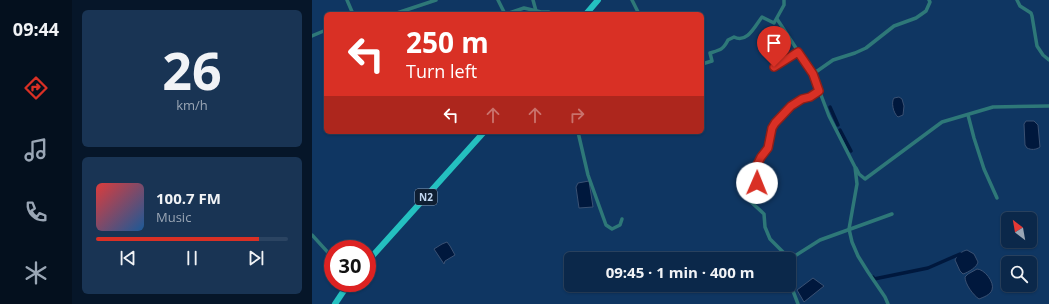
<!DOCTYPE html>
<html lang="en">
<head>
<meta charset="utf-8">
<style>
  :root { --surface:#0b284a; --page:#193454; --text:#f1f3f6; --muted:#9aa6b5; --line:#2b4462; --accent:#d93025 }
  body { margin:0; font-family:"Open Sans",sans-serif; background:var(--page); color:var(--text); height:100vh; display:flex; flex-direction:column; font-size:15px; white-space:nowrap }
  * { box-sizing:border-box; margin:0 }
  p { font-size:13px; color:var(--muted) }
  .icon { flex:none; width:22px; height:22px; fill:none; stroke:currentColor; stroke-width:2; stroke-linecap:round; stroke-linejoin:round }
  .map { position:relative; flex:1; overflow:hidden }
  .sheet { display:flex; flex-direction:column; gap:10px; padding:10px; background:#061629; width:240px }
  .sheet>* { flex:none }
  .guide { position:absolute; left:12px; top:12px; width:380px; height:122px; border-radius:6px; box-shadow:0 1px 3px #0004,0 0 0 1px var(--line); background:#d93025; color:#fff; overflow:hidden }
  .needle { width:26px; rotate:329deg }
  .controls { position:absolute; left:689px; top:212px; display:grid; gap:8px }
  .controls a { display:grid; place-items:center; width:36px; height:36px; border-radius:6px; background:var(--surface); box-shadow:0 1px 3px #0004,0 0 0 1px var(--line); font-size:20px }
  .speed { position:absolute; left:12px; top:240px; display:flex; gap:8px; font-size:20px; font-weight:700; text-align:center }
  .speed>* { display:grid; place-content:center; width:52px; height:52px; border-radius:50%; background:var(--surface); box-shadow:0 1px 3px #0004,0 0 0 1px var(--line); line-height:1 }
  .speed .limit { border:6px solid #d22; background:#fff; color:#111 }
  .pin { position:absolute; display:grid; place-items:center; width:34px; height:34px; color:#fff; margin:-41px -17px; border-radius:50% 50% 50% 0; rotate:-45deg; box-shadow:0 0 4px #0007 }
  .pin .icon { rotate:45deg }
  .me { position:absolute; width:44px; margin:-22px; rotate:1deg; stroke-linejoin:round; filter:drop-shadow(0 0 3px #0008) }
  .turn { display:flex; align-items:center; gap:14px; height:84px; padding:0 16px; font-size:18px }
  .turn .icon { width:52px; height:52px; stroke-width:2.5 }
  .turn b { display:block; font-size:28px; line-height:34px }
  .lanes { display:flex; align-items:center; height:38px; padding:0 16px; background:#0003; justify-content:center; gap:20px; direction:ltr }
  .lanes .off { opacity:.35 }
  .sheet .tile { flex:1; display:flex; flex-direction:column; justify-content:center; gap:6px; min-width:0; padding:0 14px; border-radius:6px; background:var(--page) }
  .sheet .dial { align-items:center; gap:0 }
  .dial b { font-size:52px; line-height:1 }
  .song { display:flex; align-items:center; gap:12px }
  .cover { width:48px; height:48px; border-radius:6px; background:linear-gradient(135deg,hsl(0 70% 55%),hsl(210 70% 35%)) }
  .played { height:4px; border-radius:2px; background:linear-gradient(90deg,var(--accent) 85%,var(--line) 85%) }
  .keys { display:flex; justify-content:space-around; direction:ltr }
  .trip { position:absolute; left:252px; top:252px; width:232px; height:40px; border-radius:6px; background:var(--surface); box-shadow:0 1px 3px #0004,0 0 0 1px var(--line); font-weight:700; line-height:40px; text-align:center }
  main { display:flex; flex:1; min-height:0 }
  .dock { display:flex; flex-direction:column; width:72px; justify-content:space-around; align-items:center; background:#04101e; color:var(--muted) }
  .dock .icon { width:28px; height:28px }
  .dock .active { color:var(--accent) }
  .dock b { font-size:18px; color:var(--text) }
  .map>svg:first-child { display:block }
  .water { fill:#00183d; stroke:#3a5173 }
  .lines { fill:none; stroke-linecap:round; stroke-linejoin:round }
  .canal { stroke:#00183d; stroke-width:3.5 }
  .minor { stroke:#2e7878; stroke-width:3.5 }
  .trunk { stroke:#24c0c0; stroke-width:6 }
  .route-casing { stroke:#8d1f18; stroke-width:10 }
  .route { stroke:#d93025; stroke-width:7 }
  .labels { text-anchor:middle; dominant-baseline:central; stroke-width:4; stroke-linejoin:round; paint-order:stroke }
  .shield { fill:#0e1e32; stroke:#8b9fb8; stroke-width:1 }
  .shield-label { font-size:10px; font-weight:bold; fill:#c0d6f1 }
</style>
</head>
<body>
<main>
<nav class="dock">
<b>09:44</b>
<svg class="icon active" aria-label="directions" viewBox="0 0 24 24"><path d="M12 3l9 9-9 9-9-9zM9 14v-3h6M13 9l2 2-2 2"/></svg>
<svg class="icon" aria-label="music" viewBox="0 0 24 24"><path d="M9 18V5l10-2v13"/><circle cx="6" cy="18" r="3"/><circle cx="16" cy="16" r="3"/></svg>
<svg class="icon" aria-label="phone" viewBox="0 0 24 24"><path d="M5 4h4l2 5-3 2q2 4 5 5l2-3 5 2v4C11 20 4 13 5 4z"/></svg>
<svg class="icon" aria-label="climate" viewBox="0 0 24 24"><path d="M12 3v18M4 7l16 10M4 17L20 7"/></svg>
</nav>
<section class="sheet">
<div class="tile dial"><b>26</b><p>km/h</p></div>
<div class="tile">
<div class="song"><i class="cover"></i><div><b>100.7 FM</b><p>Music</p></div></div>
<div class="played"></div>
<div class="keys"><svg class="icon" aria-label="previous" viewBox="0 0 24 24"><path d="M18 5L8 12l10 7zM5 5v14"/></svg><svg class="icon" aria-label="pause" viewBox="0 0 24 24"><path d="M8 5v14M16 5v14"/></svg><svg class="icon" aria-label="next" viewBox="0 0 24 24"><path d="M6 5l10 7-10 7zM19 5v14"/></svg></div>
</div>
</section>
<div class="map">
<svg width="737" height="304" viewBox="0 0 737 304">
  <rect width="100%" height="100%" fill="#0f3662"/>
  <!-- water -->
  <g class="water">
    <path d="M587 97 590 99 592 106 591 115 586 117C581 113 579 102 582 98Z"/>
    <path d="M714 121H722L726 125 728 147C724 150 719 150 715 148L713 145 712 124Z"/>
    <path d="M277 181 281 207 267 208 264 187 266 183Z"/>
    <path d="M135 242 138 246 143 255 133 261 132 264 122 249 130 244Z"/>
    <path d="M655 250 662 254 666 262C665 267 657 272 651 274L648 271 643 260C645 255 650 251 655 250Z"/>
    <path d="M665 269C672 269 683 282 680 290 678 295 672 297 667 299 661 295 653 284 653 277L656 274Z"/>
    <path d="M501 278 512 286 492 302 485 290Z"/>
  </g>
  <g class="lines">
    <!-- canal -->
    <g class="canal">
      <path d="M518 107 526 125"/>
      <path d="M528 130 539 151"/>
      <path d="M561 277 562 279 616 268 648 254"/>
    </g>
    <!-- minor -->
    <g class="minor">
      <path d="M35 0 41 14"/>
      <path d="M186 0 193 14"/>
      <path d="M221 0 224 11"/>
      <path d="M320 0 327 14"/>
      <path d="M705 0 708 6 719 13 720 16 725 46 731 55 737 60"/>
      <path d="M82 14 124 0"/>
      <path d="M194 14 212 8 229 12H237L239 14"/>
      <path d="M465 19 501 74"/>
      <path d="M0 36 14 30"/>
      <path d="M390 64 400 61 398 53C408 50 411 50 416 40L422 37C435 44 443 26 450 17L462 23 472 5V0"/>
      <path d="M462 67 486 52"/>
      <path d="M656 115 662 138 672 169 685 198"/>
      <path d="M266 132 276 175 294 225 300 229 308 225 310 219"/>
      <path d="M544 168 547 174 553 179 630 122 681 107 737 106"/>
      <path d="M0 235 21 258"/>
      <path d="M478 259 458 239 453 227 452 214 439 202 445 183 443 173 445 165 449 157 456 148 460 128 463 123 479 106 490 99 498 97 507 91"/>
      <path d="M478 259 508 240 580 214"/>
      <path d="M475 285 481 291 486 304"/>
      <path d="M576 304 573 297 556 272 546 256 540 242 537 229 545 184 543 167 517 116 501 74 521 60 543 53 554 48 582 26 604 18 614 11 618 2 617 0"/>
    </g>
    <!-- trunk -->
    <g class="trunk">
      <path d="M274 14 286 0"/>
      <path d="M55 262 172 132"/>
      <path d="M23 304 37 283"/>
    </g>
  </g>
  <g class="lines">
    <!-- route casing -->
    <g class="route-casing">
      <path id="route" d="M445 183 444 174 445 165 449 157 456 148 460 128 463 123 479 106 490 99 498 97 507 91 501 74 486 52 462 67"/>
    </g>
    <!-- route -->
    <use href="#route" class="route"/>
  </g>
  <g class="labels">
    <!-- shield labels -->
    <rect class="shield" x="103" y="189" width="22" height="16" rx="3"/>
    <g class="shield-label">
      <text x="114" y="197">N2</text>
    </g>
  </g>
</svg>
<div class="controls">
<a><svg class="needle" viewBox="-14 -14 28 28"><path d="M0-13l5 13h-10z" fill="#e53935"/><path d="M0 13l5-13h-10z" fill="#9aa6b5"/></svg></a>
<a><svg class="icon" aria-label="search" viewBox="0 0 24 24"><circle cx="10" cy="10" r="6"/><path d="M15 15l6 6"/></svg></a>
</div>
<div class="speed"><div class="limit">30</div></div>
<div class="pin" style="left:462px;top:67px;background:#d93025"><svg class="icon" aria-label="arrive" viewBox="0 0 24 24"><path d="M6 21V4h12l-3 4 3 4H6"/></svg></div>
<svg class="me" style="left:445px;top:183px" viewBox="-20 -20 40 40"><circle r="19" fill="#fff"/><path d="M0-13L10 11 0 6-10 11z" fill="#d93025"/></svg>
<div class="trip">09:45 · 1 min · 400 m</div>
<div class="guide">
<div class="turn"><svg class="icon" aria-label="left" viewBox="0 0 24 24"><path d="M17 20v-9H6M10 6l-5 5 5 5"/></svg><div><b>250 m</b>Turn left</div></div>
<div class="lanes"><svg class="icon" aria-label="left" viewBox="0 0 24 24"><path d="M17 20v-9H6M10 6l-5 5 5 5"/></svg><svg class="icon off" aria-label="ahead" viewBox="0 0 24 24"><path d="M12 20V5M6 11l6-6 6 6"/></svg><svg class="icon off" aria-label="ahead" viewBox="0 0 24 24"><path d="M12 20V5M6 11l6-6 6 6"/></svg><svg class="icon off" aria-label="right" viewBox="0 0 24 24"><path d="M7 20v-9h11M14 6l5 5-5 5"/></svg></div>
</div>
</div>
</main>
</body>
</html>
